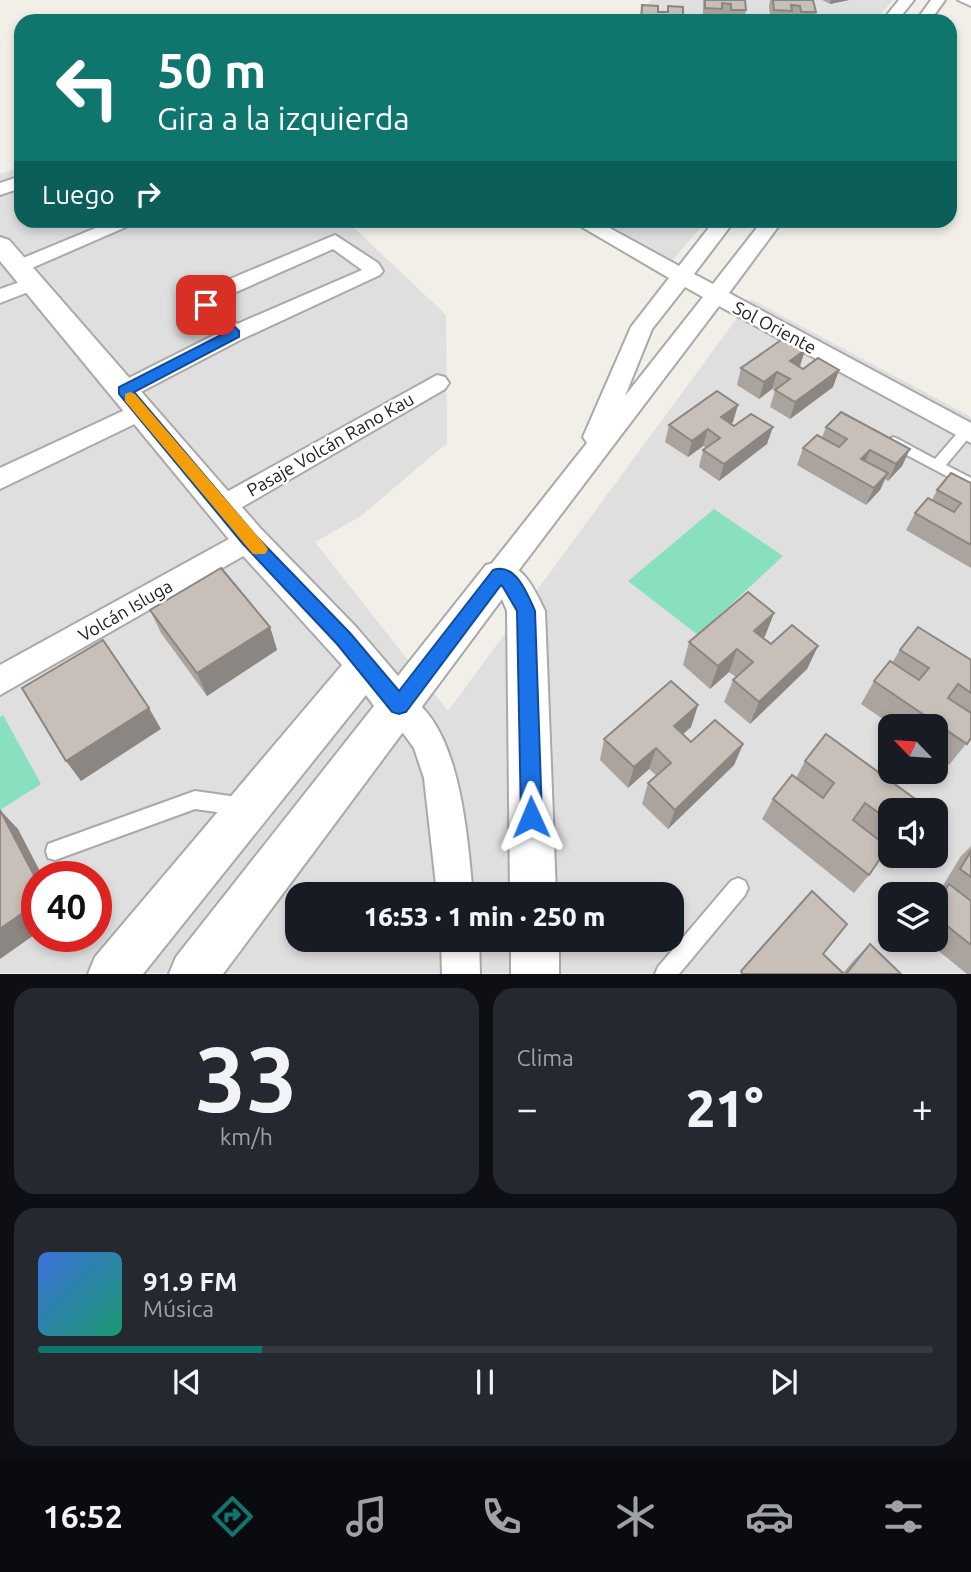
<!DOCTYPE html>
<html lang="es">
<head>
<meta charset="utf-8">
<style>
  :root { --surface:#171b24; --page:#242831; --text:#f1f3f6; --muted:#9ea1a6; --line:#363941; --accent:#0f766e }
  body { margin:0; font-family:Ubuntu,sans-serif; background:var(--page); color:var(--text); height:100vh; display:flex; flex-direction:column; font-size:26px; white-space:nowrap }
  * { box-sizing:border-box; margin:0 }
  p { font-size:23px; color:var(--muted) }
  .icon { flex:none; width:38px; height:38px; fill:none; stroke:currentColor; stroke-width:2; stroke-linecap:round; stroke-linejoin:round }
  .map { position:relative; height:974px; overflow:hidden }
  .sheet { display:flex; flex-direction:column; gap:14px; padding:14px; background:#0d0f14; flex:1 }
  .sheet>* { flex:none }
  .banner { position:absolute; left:14px; top:14px; width:943px; height:214px; border-radius:21px; box-shadow:0 4px 10px #0003; background:#0f766e; color:#fff; overflow:hidden }
  .needle { width:46px; rotate:295deg }
  .controls { position:absolute; left:878px; top:714px; display:grid; gap:14px }
  .controls a { display:grid; place-items:center; width:70px; height:70px; border-radius:14px; background:var(--surface); box-shadow:0 4px 10px #0003; font-size:35px }
  .speed { position:absolute; left:21px; top:861px; display:flex; gap:14px; font-size:35px; font-weight:700; text-align:center }
  .speed>* { display:grid; place-content:center; width:91px; height:91px; border-radius:50%; background:var(--surface); box-shadow:0 4px 10px #0003; line-height:1 }
  .speed .limit { border:10px solid #d22; background:#fff; color:#111 }
  .pin { position:absolute; display:grid; place-items:center; width:60px; height:60px; color:#fff; margin:-30px; border-radius:14px; box-shadow:0 4px 10px #0006 }
  .me { position:absolute; width:77px; margin:-38px; rotate:359deg; stroke-linejoin:round; filter:drop-shadow(0 0 5px #0008) }
  .turn { display:flex; align-items:center; gap:24px; height:147px; padding:0 28px; font-size:32px }
  .turn .icon { width:91px; height:91px; stroke-width:2.5 }
  .turn b { display:block; font-size:49px; line-height:60px }
  .then { display:flex; align-items:center; height:66px; padding:0 28px; background:#0003; gap:14px; font-size:26px }
  .big { font-size:52px; font-weight:800; line-height:1.1 }
  .sheet .card { flex:1; display:flex; flex-direction:column; justify-content:center; gap:10px; min-width:0; padding:0 24px; border-radius:21px; background:var(--page) }
  .sheet .dial { align-items:center; gap:0 }
  .dial b { font-size:91px; line-height:1 }
  .song { display:flex; align-items:center; gap:21px }
  .cover { width:84px; height:84px; border-radius:10px; background:linear-gradient(135deg,hsl(220 70% 55%),hsl(160 70% 35%)) }
  .played { height:7px; border-radius:4px; background:linear-gradient(90deg,var(--accent) 25%,var(--line) 25%) }
  .keys { display:flex; justify-content:space-around; direction:ltr }
  .heat { display:flex; justify-content:space-between; align-items:center; font-size:38px; direction:ltr }
  .sheet .tiles { flex:1; display:grid; gap:14px; grid-template-columns:1fr 1fr }
  .card:last-child { grid-column:span 2 }
  .trip { position:absolute; left:285px; top:882px; width:399px; height:70px; border-radius:21px; background:var(--surface); box-shadow:0 4px 10px #0003; font-weight:800; line-height:70px; text-align:center }
  .dock { display:flex; height:112px; justify-content:space-around; align-items:center; background:#090b0e; color:var(--muted) }
  .dock .icon { width:49px; height:49px }
  .dock .active { color:var(--accent) }
  .dock b { font-size:32px; color:var(--text) }
  .map>svg:first-child { display:block }
  .residential { fill:#e0dfdf; fill-rule:evenodd }
  .pitch { fill:#88e0be }
  .lines { fill:none; stroke-linecap:round; stroke-linejoin:round }
  .service-casing { stroke:#a9a9a9; stroke-width:4 }
  .minor-casing { stroke:#a9a9a9; stroke-width:4 }
  .tertiary-casing { stroke:#a9a9a9; stroke-width:4 }
  .service { fill:#fff; fill-rule:evenodd }
  .minor { fill:#fff; fill-rule:evenodd }
  .tertiary { fill:#fff; fill-rule:evenodd }
  .wall { fill:#aba49e }
  .shaded-wall { fill:#8b8681 }
  .building { fill:#c7bfb8; stroke:#8b8681; stroke-width:2 }
  .route { fill:#1a73e8; stroke:#114b97; stroke-width:2 }
  .slow { fill:#f59e0b }
  .labels { text-anchor:middle; dominant-baseline:central; stroke-width:5; stroke-linejoin:round; paint-order:stroke }
  .street-label { font-size:18px; fill:#222; stroke:#fff }
</style>
</head>
<body>
<div class="map">
<svg width="971" height="974" viewBox="0 0 971 974">
  <rect width="100%" height="100%" fill="#f2efe9"/>
  <!-- residential -->
  <g class="residential">
    <path d="M652 0H893L875 21H633Z"/>
    <path d="M21 167V220L347 221 446 315 447 443 361 516 315 542 448 711 751 299 971 417V973H0V174ZM891 726H936V772H891ZM891 810H936V856H891ZM37 877H96V936H37ZM298 894H672V940H298ZM891 894H936V940H891Z"/>
    <path d="M602 221H706L672 261Z"/>
  </g>
  <!-- pitch -->
  <g class="pitch">
    <path d="M714 509 783 556 698 635 628 581Z"/>
    <path d="M3 715 41 784 0 810V717Z"/>
  </g>
  <g class="lines">
    <!-- service casing -->
    <g class="service-casing">
      <g id="service">
        <path d="M966 427 971 429V435L946 465 971 478V489L888 445 886 442 893 437 898 439 935 459 961 429Z"/>
        <path d="M195 791 244 798 250 801 253 807 250 813 244 816 195 809 55 860 48 858 46 851 48 844Z"/>
        <path d="M738 878 745 881 748 888 745 895 679 974H655L658 967 731 881Z"/>
      </g>
    </g>
    <!-- minor casing -->
    <g class="minor-casing">
      <g id="minor">
        <path d="M899 0H914L897 21H882Z"/>
        <path d="M931 0H945L930 21H916Z"/>
        <path d="M958 0H971V6Z"/>
        <path d="M21 176V188L0 195V183Z"/>
        <path d="M115 220H142L25 271 18 273 8 267 11 263Z"/>
        <path d="M570 220H595L679 266 715 220H735L694 274 713 284 763 220H783L729 293 971 423V443L719 306 509 583 499 586 489 583 485 575 489 567 587 443 583 437 631 327 669 278ZM685 287 703 297 625 396 652 329Z"/>
        <path d="M335 235 378 263 383 271 380 275 242 339 133 396H117L113 390 117 384 220 332 191 299 194 294ZM333 249 362 270 237 324 216 301Z"/>
        <path d="M34 277 45 283 41 287 0 303V289Z"/>
        <path d="M437 375 445 377 449 383 445 389 232 513 223 516 214 513 210 506 214 499Z"/>
        <path d="M140 403 149 405 152 411 149 417 0 489V468Z"/>
        <path d="M249 528 259 531 263 539 259 547 0 695V665Z"/>
        <path d="M399 692C461 715 467 838 473 894H437L424 778 414 748 383 706 388 696Z"/>
        <path d="M441 940H479L480 974H442Z"/>
      </g>
    </g>
    <!-- tertiary casing -->
    <g class="tertiary-casing">
      <g id="tertiary">
        <path d="M0 237 9 240 261 529 357 628 398 676 486 565C519 554 533 586 545 611L556 894H510L507 611 502 599 223 974H169L176 957 374 706 366 695 143 974H88L95 957 342 665 237 549 0 261Z"/>
        <rect x="511" y="940" width="48" height="34"/>
      </g>
    </g>
    <!-- service -->
    <use href="#service" class="service"/>
    <!-- minor -->
    <use href="#minor" class="minor"/>
    <!-- tertiary -->
    <use href="#tertiary" class="tertiary"/>
  </g>
  <!-- wall -->
  <g class="wall">
    <path d="M703 0H745L746 10 744 21H729L728 18H721L720 21H703Z"/>
    <path d="M770 0H796L816 12 814 21H796L790 20 789 21H771L769 7Z"/>
    <path d="M822 0H849L830 4Z"/>
    <path d="M642 5 658 12H667L668 6 683 21H641Z"/>
    <path d="M647 220H671L665 228 647 222Z"/>
    <path d="M805 350 800 367 803 369 839 370 833 387 790 419 770 407 775 390 772 389 759 399 737 385 741 368Z"/>
    <path d="M733 422 731 424 767 444 719 481 699 467 703 450 706 448 703 446 688 457 665 442 669 425Z"/>
    <path d="M826 427 910 449 902 466 888 481 885 479 880 490 866 505 797 465 803 448 822 437Z"/>
    <path d="M971 483V568L906 530 915 513 932 500 937 490Z"/>
    <path d="M150 610 270 627 277 650 207 696 161 633Z"/>
    <path d="M774 613 765 636 763 638 771 644 818 646 807 669 750 724 724 702 733 680 736 677 729 672 710 689 683 665 689 642Z"/>
    <path d="M900 650 971 660V738L949 765 936 756V726H893L861 704 874 681 892 663Z"/>
    <path d="M698 705 691 727 683 734 691 742 743 744 734 765 668 829 642 804 648 783 657 776 649 769 628 788 600 760 604 739Z"/>
    <path d="M805 761 891 810V840L869 875 854 893 762 819 773 799 796 778Z"/>
    <path d="M971 846V974H967L925 940H936V897L944 889 942 887 961 856Z"/>
    <path d="M812 891 823 954 843 973 854 960 870 944 901 974H740Z"/>
  </g>
  <!-- shaded-wall -->
  <g class="shaded-wall">
    <path d="M831 0H849L830 4Z"/>
    <path d="M666 220H671L665 228Z"/>
    <path d="M805 350 799 367 790 361Z"/>
    <path d="M839 370 833 387 790 419 795 402Z"/>
    <path d="M777 372 772 389 759 399 764 382Z"/>
    <path d="M738 405 733 422 717 434 721 417Z"/>
    <path d="M773 427 767 444 719 481 724 464Z"/>
    <path d="M708 429 703 446 688 457 692 441Z"/>
    <path d="M910 449 902 466 888 481 896 464Z"/>
    <path d="M870 450 863 467 861 459Z"/>
    <path d="M888 473 880 490 866 505 874 488Z"/>
    <path d="M774 613 765 636 745 654 754 631Z"/>
    <path d="M270 627 277 650 207 696 197 673Z"/>
    <path d="M818 646 807 669 750 724 759 702Z"/>
    <path d="M737 649 729 672 710 689 718 666Z"/>
    <path d="M698 705 691 727 667 748 674 726Z"/>
    <path d="M149 708 161 729 81 781 66 761Z"/>
    <path d="M743 744 734 765 668 829 675 810Z"/>
    <path d="M656 748 649 769 628 788 634 767Z"/>
    <path d="M0 810 18 829 43 877H37V881Z"/>
    <path d="M37 903V933L0 959V929Z"/>
  </g>
  <!-- building -->
  <g class="building">
    <path d="M705 0H745L746 10H731V4L722 3V9L705 8Z"/>
    <path d="M773 0H813L816 12H801L800 6 791 5 792 11 774 10Z"/>
    <path d="M642 5 658 6V12H668V6L683 7V21H668V18H659V21H641Z"/>
    <path d="M784 338 805 350 790 361 803 369 818 358 839 370 795 402 775 390 790 379 777 372 764 382 741 368Z"/>
    <path d="M717 391 738 405 721 417 734 426 751 414 773 427 724 464 703 450 720 438 708 429 692 441 669 425Z"/>
    <path d="M841 412 910 449 896 464 870 450 861 459 888 473 874 488 803 448 817 435 839 447 847 439 826 427Z"/>
    <path d="M951 473 971 483V545L915 513 928 498 954 512 961 503 937 490Z"/>
    <path d="M221 568 270 627 197 673 150 610Z"/>
    <path d="M748 592 774 613 754 631 771 644 792 625 818 646 759 702 733 680 753 662 737 649 718 666 689 642Z"/>
    <path d="M918 627 971 660V693L958 684 948 698 971 713V738L967 744 874 681 890 661 919 680 929 668 900 650Z"/>
    <path d="M103 640 149 708 66 761 22 688Z"/>
    <path d="M671 681 698 705 674 726 691 742 715 720 743 744 675 810 648 783 671 763 656 748 634 767 604 739Z"/>
    <path d="M826 734 918 801 912 810H891V822L865 803 853 820 888 847 869 875 773 799 792 775 823 798 834 783 805 761Z"/>
    <path d="M0 810 37 881V903L0 929Z"/>
    <path d="M971 851V877L960 869Z"/>
    <path d="M949 884 971 901V945L936 917V905Z"/>
    <path d="M812 891 847 924 823 954 844 974H743L741 971Z"/>
    <path d="M870 944 901 974H846Z"/>
  </g>
  <!-- route -->
  <path class="route" d="M201 302H210L239 331V337L134 392 255 535 350 633 399 691 493 570C516 562 528 595 535 611L542 817 539 824 531 827 524 824 521 817 517 611 503 587 501 585 406 712 399 714 392 712 337 644 243 544 119 394V387L225 333 201 308Z"/>
  <!-- slow -->
  <path class="slow" d="M130 392 135 394 265 545 268 549 265 554H253L125 401V394Z"/>
  <g class="labels">
    <!-- street labels -->
    <g class="street-label">
      <text transform="translate(775 327) rotate(28)">Sol Oriente</text>
      <text transform="translate(330 444) rotate(-30)">Pasaje Volcán Rano Kau</text>
      <text transform="translate(125 610) rotate(-30)">Volcán Isluga</text>
    </g>
  </g>
</svg>
<div class="controls">
<a><svg class="needle" viewBox="-14 -14 28 28"><path d="M0-13l5 13h-10z" fill="#e53935"/><path d="M0 13l5-13h-10z" fill="#9ea1a6"/></svg></a>
<a><svg class="icon" aria-label="sound" viewBox="0 0 24 24"><path d="M4 9h4l5-4v14l-5-4H4zM17 9q2 3 0 6"/></svg></a>
<a><svg class="icon" aria-label="layers" viewBox="0 0 24 24"><path d="M12 4l9 5-9 5-9-5zM3 14l9 5 9-5"/></svg></a>
</div>
<div class="speed"><div class="limit">40</div></div>
<div class="pin" style="left:206px;top:305px;background:#d93025"><svg class="icon" aria-label="arrive" viewBox="0 0 24 24"><path d="M6 21V4h12l-3 4 3 4H6"/></svg></div>
<svg class="me" style="left:531px;top:817px" viewBox="-20 -20 40 40"><path d="M0-17L14 15 0 8-14 15z" fill="#1a73e8" stroke="#fff" stroke-width="4"/></svg>
<div class="trip">16:53 · 1 min · 250 m</div>
<div class="banner">
<div class="turn"><svg class="icon" aria-label="left" viewBox="0 0 24 24"><path d="M17 20v-9H6M10 6l-5 5 5 5"/></svg><div><b>50 m</b>Gira a la izquierda</div></div>
<div class="then">Luego<svg class="icon" aria-label="right" viewBox="0 0 24 24"><path d="M7 20v-9h11M14 6l5 5-5 5"/></svg></div>
</div>
</div>
<section class="sheet">
<div class="tiles">
<div class="card dial"><b>33</b><p>km/h</p></div>
<div class="card"><p>Clima</p>
<div class="heat"><a>−</a><b class="big">21°</b><a>+</a></div>
</div>
<div class="card">
<div class="song"><i class="cover"></i><div><b>91.9 FM</b><p>Música</p></div></div>
<div class="played"></div>
<div class="keys"><svg class="icon" aria-label="previous" viewBox="0 0 24 24"><path d="M18 5L8 12l10 7zM5 5v14"/></svg><svg class="icon" aria-label="pause" viewBox="0 0 24 24"><path d="M8 5v14M16 5v14"/></svg><svg class="icon" aria-label="next" viewBox="0 0 24 24"><path d="M6 5l10 7-10 7zM19 5v14"/></svg></div>
</div>
</div>
</section>
<nav class="dock">
<b>16:52</b>
<svg class="icon active" aria-label="directions" viewBox="0 0 24 24"><path d="M12 3l9 9-9 9-9-9zM9 14v-3h6M13 9l2 2-2 2"/></svg>
<svg class="icon" aria-label="music" viewBox="0 0 24 24"><path d="M9 18V5l10-2v13"/><circle cx="6" cy="18" r="3"/><circle cx="16" cy="16" r="3"/></svg>
<svg class="icon" aria-label="phone" viewBox="0 0 24 24"><path d="M5 4h4l2 5-3 2q2 4 5 5l2-3 5 2v4C11 20 4 13 5 4z"/></svg>
<svg class="icon" aria-label="climate" viewBox="0 0 24 24"><path d="M12 3v18M4 7l16 10M4 17L20 7"/></svg>
<svg class="icon" aria-label="car" viewBox="0 0 24 24"><path d="M5 17H2v-5l4-1 3-4h7l3 4 3 1v5h-3M9 17h6M6 11h13"/><circle cx="7" cy="17" r="2"/><circle cx="17" cy="17" r="2"/></svg>
<svg class="icon" aria-label="filters" viewBox="0 0 24 24"><path d="M4 7h16M4 17h16"/><circle cx="9" cy="7" r="2"/><circle cx="15" cy="17" r="2"/></svg>
</nav>
</body>
</html>
